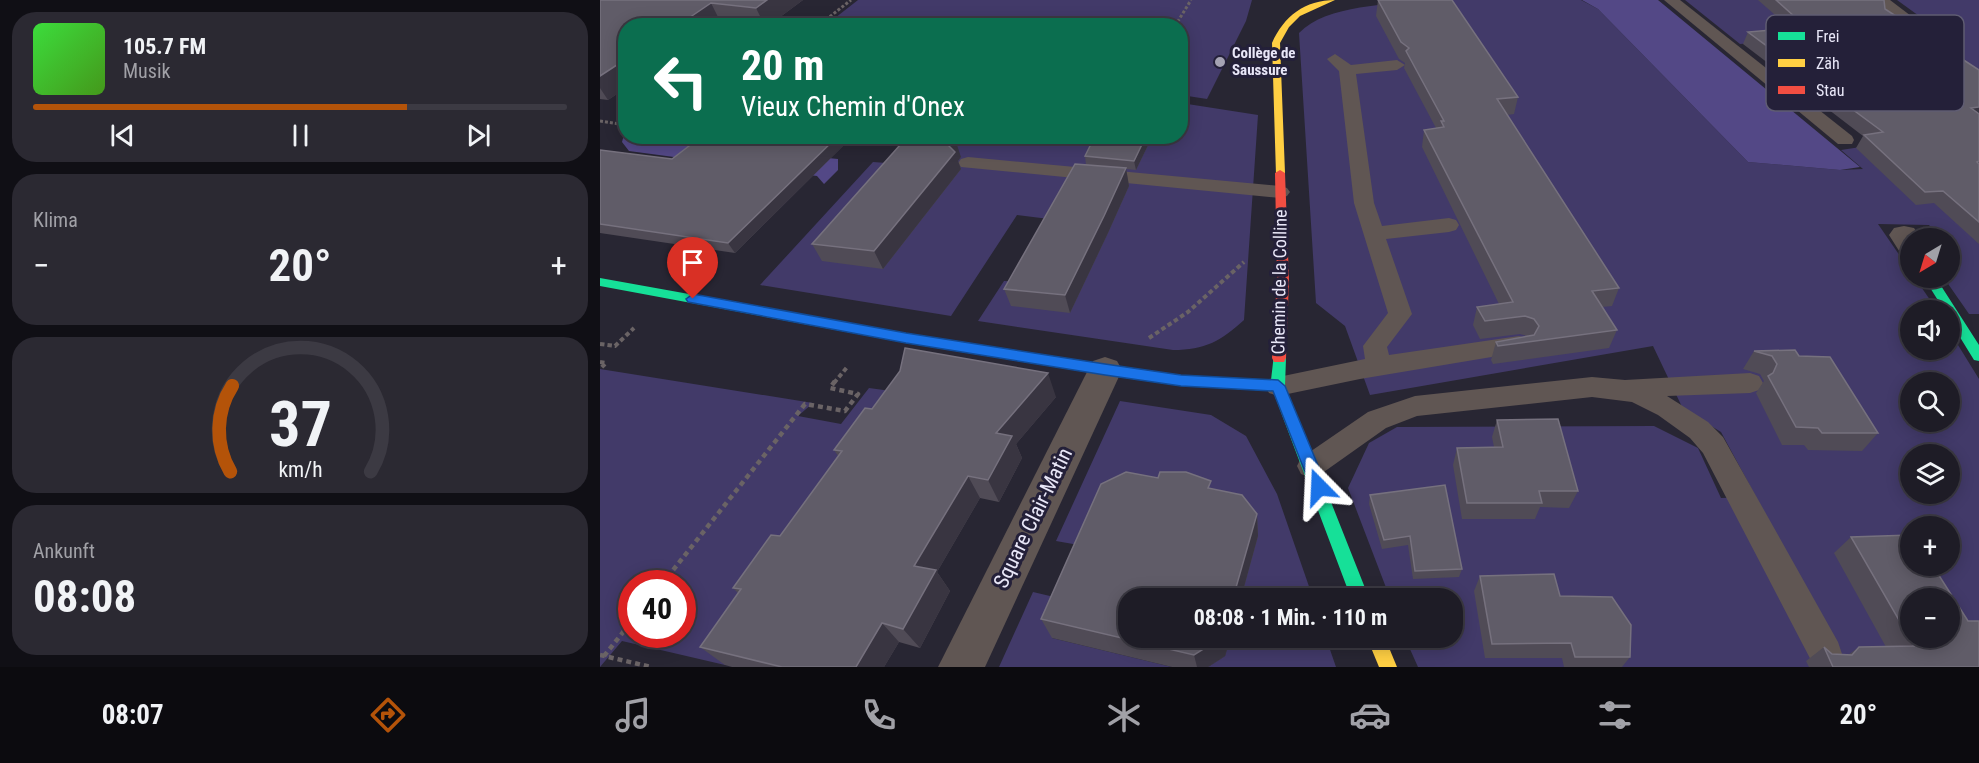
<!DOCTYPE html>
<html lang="de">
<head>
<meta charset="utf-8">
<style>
  :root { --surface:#1e1c26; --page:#2b2932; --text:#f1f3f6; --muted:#a1a1a7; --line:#3c3a43; --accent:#b45309 }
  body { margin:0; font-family:"Roboto Condensed",sans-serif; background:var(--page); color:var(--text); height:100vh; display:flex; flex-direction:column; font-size:22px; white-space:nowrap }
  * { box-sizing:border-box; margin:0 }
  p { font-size:20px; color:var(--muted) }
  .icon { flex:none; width:33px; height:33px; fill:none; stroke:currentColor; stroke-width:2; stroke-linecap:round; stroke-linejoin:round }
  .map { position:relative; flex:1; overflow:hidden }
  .details { display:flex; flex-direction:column; gap:12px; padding:12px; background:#100f15; width:600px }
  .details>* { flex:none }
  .banner { position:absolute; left:18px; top:18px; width:570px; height:126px; border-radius:24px; box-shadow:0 3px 15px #0003,0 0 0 2px var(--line); background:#0b6e4f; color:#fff; overflow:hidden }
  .needle { width:39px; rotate:218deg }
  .fabs { position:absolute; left:1300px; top:228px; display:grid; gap:12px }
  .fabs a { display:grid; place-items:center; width:60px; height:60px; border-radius:50%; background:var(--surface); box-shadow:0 3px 15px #0003,0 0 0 2px var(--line); font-size:30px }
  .speed { position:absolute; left:18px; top:570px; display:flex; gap:12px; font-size:30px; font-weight:700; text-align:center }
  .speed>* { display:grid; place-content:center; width:78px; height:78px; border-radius:50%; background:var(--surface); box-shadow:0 3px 15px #0003,0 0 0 2px var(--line); line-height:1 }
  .speed .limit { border:9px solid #d22; background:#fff; color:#111 }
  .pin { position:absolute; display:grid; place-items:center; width:51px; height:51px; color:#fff; margin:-62px -26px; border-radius:50% 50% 50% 0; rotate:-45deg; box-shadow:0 0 6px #0007 }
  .pin .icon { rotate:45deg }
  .me { position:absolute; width:66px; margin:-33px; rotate:339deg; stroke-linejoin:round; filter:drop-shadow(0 0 4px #0008) }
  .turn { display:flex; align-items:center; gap:21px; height:126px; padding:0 24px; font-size:27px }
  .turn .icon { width:78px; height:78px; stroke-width:2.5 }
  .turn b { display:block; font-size:42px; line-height:51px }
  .big { font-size:45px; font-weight:700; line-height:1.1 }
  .details .tile { flex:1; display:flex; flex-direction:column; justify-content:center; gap:9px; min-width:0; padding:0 21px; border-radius:24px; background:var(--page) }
  .details .dial { align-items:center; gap:0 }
  .dial svg { height:156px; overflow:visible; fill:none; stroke:var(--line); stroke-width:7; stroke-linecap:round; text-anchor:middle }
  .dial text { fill:var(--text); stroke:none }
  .song { display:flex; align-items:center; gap:18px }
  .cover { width:72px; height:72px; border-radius:9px; background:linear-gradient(135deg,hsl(120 70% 55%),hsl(100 70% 35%)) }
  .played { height:6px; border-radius:3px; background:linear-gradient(90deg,var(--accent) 70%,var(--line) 70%) }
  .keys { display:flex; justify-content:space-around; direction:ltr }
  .heat { display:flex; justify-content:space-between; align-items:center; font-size:33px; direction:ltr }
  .trip { position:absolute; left:518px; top:588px; width:345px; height:60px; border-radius:24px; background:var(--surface); box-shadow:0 3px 15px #0003,0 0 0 2px var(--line); font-weight:700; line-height:60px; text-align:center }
  .tab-bar { display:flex; height:96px; justify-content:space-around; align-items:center; background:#0c0b0f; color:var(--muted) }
  .tab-bar .icon { width:42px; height:42px }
  .tab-bar .current { color:var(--accent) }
  .tab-bar b { font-size:27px; color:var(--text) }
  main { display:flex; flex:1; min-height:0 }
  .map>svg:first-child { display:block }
  .green { fill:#423a69; fill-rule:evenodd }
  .forest { fill:#534886 }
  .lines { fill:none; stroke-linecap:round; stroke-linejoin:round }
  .path-far2 { stroke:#6a6365; stroke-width:3; stroke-dasharray:3 2; stroke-linecap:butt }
  .path-far1 { stroke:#6a6365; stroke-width:4; stroke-dasharray:4.5 3; stroke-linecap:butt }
  .path { stroke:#6a6365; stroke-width:4.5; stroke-dasharray:5 4; stroke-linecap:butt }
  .lane { fill:#605653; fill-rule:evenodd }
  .street { fill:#605653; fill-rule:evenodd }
  .fast { fill:#16e098; fill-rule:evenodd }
  .slow { fill:#ffcf43; fill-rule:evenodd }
  .jam { fill:#f24e42; fill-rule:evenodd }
  .wall { fill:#504b56 }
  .shaded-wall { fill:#393541 }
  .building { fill:#605c68; stroke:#76717e; stroke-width:1.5; fill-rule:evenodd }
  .route { fill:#1a73e8; stroke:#114b97; stroke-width:1.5 }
  .poi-dot { fill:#a5a3b3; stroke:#242039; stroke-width:2 }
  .labels { text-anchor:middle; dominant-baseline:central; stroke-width:6; stroke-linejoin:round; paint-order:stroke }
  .far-poi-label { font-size:15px; font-weight:bold; fill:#e9e7f8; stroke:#242039; text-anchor:start }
  .street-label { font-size:18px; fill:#e9e7f8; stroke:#242039 }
  .near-street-label { font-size:21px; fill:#e9e7f8; stroke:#242039 }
  .key { fill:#242039; stroke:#5f5c72; stroke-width:1.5 }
  .key-label { font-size:16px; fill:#e9e7f8 }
</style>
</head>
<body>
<main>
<section class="details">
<div class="tile">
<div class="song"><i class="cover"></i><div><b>105.7 FM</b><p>Musik</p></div></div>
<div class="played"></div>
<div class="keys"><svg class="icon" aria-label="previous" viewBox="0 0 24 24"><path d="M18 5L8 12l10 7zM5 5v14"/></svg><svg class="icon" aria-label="pause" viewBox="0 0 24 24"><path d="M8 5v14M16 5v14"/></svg><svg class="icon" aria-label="next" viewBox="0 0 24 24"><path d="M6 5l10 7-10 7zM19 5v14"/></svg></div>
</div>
<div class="tile"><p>Klima</p>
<div class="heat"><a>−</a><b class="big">20°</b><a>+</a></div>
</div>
<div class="tile dial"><svg viewBox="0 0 100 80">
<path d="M14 69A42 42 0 1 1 86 69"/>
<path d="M14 69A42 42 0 0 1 15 25" stroke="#b45309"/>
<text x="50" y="56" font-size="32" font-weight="700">37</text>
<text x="50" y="72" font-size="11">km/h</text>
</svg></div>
<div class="tile"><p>Ankunft</p><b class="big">08:08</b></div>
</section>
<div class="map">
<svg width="1379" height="667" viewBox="0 0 1379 667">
  <rect width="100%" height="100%" fill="#282633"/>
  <!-- green -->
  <g class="green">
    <path d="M258 0H652L646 21 607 99 581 95 580 26 226 25Z"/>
    <path d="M829 0H981L998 9 1148 162 1240 170 1263 169 1241 150 1293 142 1168 42 1140 44 1085 0H1243L1324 44 1355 42 1297 0H1379V314H1369L1344 278H1350V259H1353L1350 254V238H1339L1329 225 1278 224 1311 272V278H1315L1337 310H1311V350H1350V332L1379 379V667H818L805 638H852V598H790L748 488 769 443 797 427 1054 426 1098 448 1121 498 1156 497 1121 432 1083 409 1053 346 770 395 745 326 716 303 699 33C727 4 790 5 829 0ZM1311 382H1350V422H1311ZM1311 454H1350V494H1311ZM1311 526H1350V566H1311ZM1311 598H1350V638H1311Z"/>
    <path d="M581 103 658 115 644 320C621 341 605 350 573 350L378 321 404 281 424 282 457 220 417 215 351 316 160 285 273 162 340 167 363 137H360L580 136Z"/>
    <path d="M0 369 213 403 198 416 241 424 269 388 313 394 125 665 22 641 0 667ZM32 584H82V634H32Z"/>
    <path d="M520 401 611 415 646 436 677 494 713 598H641L490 547 456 541Z"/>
    <path d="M433 592 467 600 452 638 572 667H399Z"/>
    <path d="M630 638H726L736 667H608L625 656Z"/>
  </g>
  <!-- forest -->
  <g class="forest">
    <path d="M982 0H1058L1260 167 1240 170 1148 162 998 9Z"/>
    <path d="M25 131 26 136 85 137 78 143 238 159V170L224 184 217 176 29 151 22 142Z"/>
  </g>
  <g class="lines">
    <!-- path-far2 -->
    <g class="path-far2">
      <path d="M218 26 251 0"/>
      <path d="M575 26 591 0"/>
      <path d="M0 121 20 124"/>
    </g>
    <!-- path-far1 -->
    <g class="path-far1">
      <path d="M549 338 588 312 644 262"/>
      <path d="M0 344 15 346 34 328"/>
      <path d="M0 362 6 363 0 369"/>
      <path d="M234 383 248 366"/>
    </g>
    <!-- path -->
    <g class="path">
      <path d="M62 584 205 404 245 411 258 394 230 388 235 381"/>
      <path d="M0 655 51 667"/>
      <path d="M4 656 32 621"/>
    </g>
    <!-- lane -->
    <g class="lane">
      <path d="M1064 0H1080L1252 136 1254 140 1252 144H1238Z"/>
      <path d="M1273 0H1290L1340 38 1338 41H1326Z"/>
      <path d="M735 54 751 65 797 60 805 65 797 70 756 74 774 203 782 226 849 218 856 220 859 225 856 230 849 232 786 239 812 314 787 347 789 355 919 336 928 339 931 345 928 351 760 379 678 396 669 393 665 386 669 379 765 359 763 346 788 313 754 203 739 71 727 59Z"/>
      <path d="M368 157 680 186 687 188 690 192 687 196 680 198 361 167 358 163 361 159Z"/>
      <path d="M1150 373 1159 376 1163 383 1159 390 1150 393 1067 396 1108 422 1123 437 1238 642 1242 654 1234 667 1214 666 1103 453 1090 438 1058 415 1032 402 992 397 817 416 786 428 721 474 711 478 701 474 697 466 701 458 768 412 815 396 992 377 1025 380Z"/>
    </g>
    <!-- street -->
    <g class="street">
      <path d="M1304 226 1314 228 1321 238H1311V257L1301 254 1289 235 1294 228Z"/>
      <path d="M505 357 517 361 522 370 385 667H338L488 370 493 361Z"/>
    </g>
    <!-- fast -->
    <g class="fast">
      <path d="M0 278 306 333 505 365 581 376 671 380 674 354H684L686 358 685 386 769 598H751L673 391 581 386 505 375 306 343 0 286Z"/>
      <path d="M1324 278H1336L1379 345V361L1374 360 1350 321V310H1344Z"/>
    </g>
    <!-- slow -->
    <g class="slow">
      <path d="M735 0 700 16 689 27 680 43 685 173 680 176 676 175 672 43C684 16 705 0 735 0Z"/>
      <path d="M767 638H785L797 667H779Z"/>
    </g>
    <!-- jam -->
    <path class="jam" d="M680 170 685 173 689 280 686 358 684 362H674L672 358 677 280 675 173Z"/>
  </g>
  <!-- wall -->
  <g class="wall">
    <path d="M0 0H203L168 26H148L121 23 26 26V88L8 100 0 99Z"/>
    <path d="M778 0 918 97 914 114 907 115 1019 288 1012 306 1002 307 1017 330 1009 348 893 364 891 360 896 342 927 336 920 334 880 339 873 325 877 307 899 304 822 147 824 130 836 128 804 68 805 63 799 59 776 16Z"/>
    <path d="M1158 0H1284L1285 9 1379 70V244L1334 203 1316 205 1256 148 1263 136 1143 44 1148 32 1190 28Z"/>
    <path d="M102 136H253L135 253 0 233V150L72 159Z"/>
    <path d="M495 136H550L551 139 536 170 526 169 529 186 508 233 470 313 411 306 404 289 486 165 485 156Z"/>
    <path d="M361 157 358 161 361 169 283 269 222 261 212 244Z"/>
    <path d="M1154 351 1199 356 1278 433 1262 451 1208 450 1204 445H1182L1156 393 1164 381 1160 374 1143 369Z"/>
    <path d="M456 397 416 444 422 458 399 502 380 498 337 572 350 591 320 648 299 642 284 667H132L125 665 100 647 138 593 133 588 180 536 238 456 234 450 272 409Z"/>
    <path d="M897 420 978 491 969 508 940 507 935 519H862L853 465 857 448 894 447 892 437Z"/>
    <path d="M612 489 657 514 658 536 641 598H528V638H630L625 656 608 667H572L452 638 441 619Z"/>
    <path d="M770 495 862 569 859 577 813 579 808 545 782 549 769 504Z"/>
    <path d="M1251 537 1379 667H1209L1206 661 1224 647 1232 654 1248 655 1259 647H1286L1234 553Z"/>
    <path d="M880 576 960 596 1030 657 1022 667H964L962 658H885L874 591Z"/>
  </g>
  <!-- shaded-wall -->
  <g class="shaded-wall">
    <path d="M167 0H203L168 26H165L156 8Z"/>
    <path d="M111 3 121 23 117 26H77Z"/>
    <path d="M26 59V88L8 100 0 88V76Z"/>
    <path d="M1379 107V118L1371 108Z"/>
    <path d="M238 136H253L135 253 128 243Z"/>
    <path d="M546 136H550L551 139 536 170 534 161Z"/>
    <path d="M355 139 361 157 358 161 361 169 283 269 274 251Z"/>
    <path d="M526 168 529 186 508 233 470 313 465 295Z"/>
    <path d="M448 373 456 397 416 444 422 458 399 502 388 480 396 433Z"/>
    <path d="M368 476 380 498 337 572 350 591 320 648 303 629 314 566Z"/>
    <path d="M657 514 658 536 641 598H633Z"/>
    <path d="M282 623 299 642 284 667H256Z"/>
    <path d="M621 638H630L625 656 608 667H597L594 655Z"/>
  </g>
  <!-- building -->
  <g class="building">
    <path d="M0 0H167L156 8 111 3 77 26H26V59L0 76Z"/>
    <path d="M778 0H852L918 97 897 99 1019 288 992 291 1017 330 898 346 896 342 934 335 939 326 934 319 925 316 885 321 877 307 913 302 824 130 844 127 841 121H844L806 51 809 48 801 42Z"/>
    <path d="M1176 0H1284L1285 9 1379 70V107L1371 108 1379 114V161L1377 162 1379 164V222L1343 191 1325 192 1264 135 1283 132 1148 32 1206 27Z"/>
    <path d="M102 136H238L128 243 0 224V150L72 159Z"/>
    <path d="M308 136 355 139 349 146 355 152 274 251 212 244Z"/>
    <path d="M495 136H546L534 161 485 156Z"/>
    <path d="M475 164 526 168 504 216 465 295 404 289Z"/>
    <path d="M305 348 448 373 396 433 412 436 388 480 368 476 314 566 336 570 303 629 282 623 256 667H182L100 647 141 589 133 588 171 535 180 536 242 451 234 450 265 408 272 409 300 371Z"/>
    <path d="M1195 350 1199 356 1230 357 1278 433H1222L1218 428 1196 427 1168 376 1173 373 1177 364 1172 356 1154 351Z"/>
    <path d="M958 419 978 491H939L942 503H867L857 448 903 447 897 420Z"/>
    <path d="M526 472 558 478 560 472H586L611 481 608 488 642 495 657 514 633 598H528V638H621L594 655 441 619 501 484Z"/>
    <path d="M845 485 862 569 815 571 810 536 784 540 770 495Z"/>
    <path d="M1311 535V566H1333L1368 621H1379V667H1233L1224 647 1232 654 1252 655 1259 647 1314 646 1251 537ZM1311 598H1350V638H1311Z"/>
    <path d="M954 574 960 596 1012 597 1031 625 1030 657H975L971 643 892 644 880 576Z"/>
  </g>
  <!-- route -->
  <path class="route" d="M93 294 306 333 505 364 581 375 678 380 685 386 727 487 725 492H713L673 391 581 386 505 375 306 343 88 302 86 299Z"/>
  <!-- markers -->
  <circle class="poi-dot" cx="620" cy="62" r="6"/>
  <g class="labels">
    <!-- far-poi labels -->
    <g class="far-poi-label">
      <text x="632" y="53">Collège de<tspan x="632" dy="17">Saussure</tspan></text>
    </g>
    <!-- street labels -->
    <g class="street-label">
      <text transform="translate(679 282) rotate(-89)">Chemin de la Colline</text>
    </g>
    <!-- near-street labels -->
    <g class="near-street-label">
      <text transform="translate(433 518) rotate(-64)">Square Clair-Matin</text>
    </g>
  </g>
  <!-- legend -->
  <rect x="1166" y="15" width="198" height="96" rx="9" class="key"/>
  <rect x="1178" y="32" width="27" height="8" fill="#16e098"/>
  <rect x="1178" y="59" width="27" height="8" fill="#ffcf43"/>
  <rect x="1178" y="86" width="27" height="8" fill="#f24e42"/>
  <g class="key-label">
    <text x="1216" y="42">Frei</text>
    <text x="1216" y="69">Zäh</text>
    <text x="1216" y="96">Stau</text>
  </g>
</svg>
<div class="fabs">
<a><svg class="needle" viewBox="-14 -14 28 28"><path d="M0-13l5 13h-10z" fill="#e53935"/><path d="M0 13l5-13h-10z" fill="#a1a1a7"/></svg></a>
<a><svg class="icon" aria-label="sound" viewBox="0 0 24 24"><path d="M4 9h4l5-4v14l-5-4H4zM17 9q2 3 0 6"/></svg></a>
<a><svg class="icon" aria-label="search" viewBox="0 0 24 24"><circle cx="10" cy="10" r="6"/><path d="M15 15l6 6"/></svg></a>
<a><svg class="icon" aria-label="layers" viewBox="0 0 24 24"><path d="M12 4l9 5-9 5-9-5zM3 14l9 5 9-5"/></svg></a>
<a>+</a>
<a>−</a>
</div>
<div class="speed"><div class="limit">40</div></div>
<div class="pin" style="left:93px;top:299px;background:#d93025"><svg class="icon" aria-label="arrive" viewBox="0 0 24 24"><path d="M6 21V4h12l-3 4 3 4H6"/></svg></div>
<svg class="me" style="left:719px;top:487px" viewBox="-20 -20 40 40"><path d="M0-17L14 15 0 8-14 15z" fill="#1a73e8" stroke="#fff" stroke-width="4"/></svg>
<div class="trip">08:08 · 1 Min. · 110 m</div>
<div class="banner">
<div class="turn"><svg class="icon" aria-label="left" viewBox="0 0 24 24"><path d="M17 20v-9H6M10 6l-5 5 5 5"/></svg><div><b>20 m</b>Vieux Chemin d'Onex</div></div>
</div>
</div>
</main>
<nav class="tab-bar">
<b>08:07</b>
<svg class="icon current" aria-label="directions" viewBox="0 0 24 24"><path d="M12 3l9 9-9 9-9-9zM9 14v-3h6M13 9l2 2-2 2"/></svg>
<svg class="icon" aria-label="music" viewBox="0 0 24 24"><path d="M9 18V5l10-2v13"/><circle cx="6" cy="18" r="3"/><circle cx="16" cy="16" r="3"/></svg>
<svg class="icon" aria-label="phone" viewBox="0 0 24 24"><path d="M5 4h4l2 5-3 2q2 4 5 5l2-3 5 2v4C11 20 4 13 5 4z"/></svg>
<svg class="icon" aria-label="climate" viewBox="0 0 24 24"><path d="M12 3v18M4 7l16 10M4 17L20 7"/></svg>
<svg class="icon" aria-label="car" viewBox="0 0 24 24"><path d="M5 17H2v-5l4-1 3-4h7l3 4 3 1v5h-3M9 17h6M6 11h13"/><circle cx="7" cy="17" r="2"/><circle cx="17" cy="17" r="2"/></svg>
<svg class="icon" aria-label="filters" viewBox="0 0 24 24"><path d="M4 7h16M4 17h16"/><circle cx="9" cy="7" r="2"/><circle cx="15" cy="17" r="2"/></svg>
<b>20°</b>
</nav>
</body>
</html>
